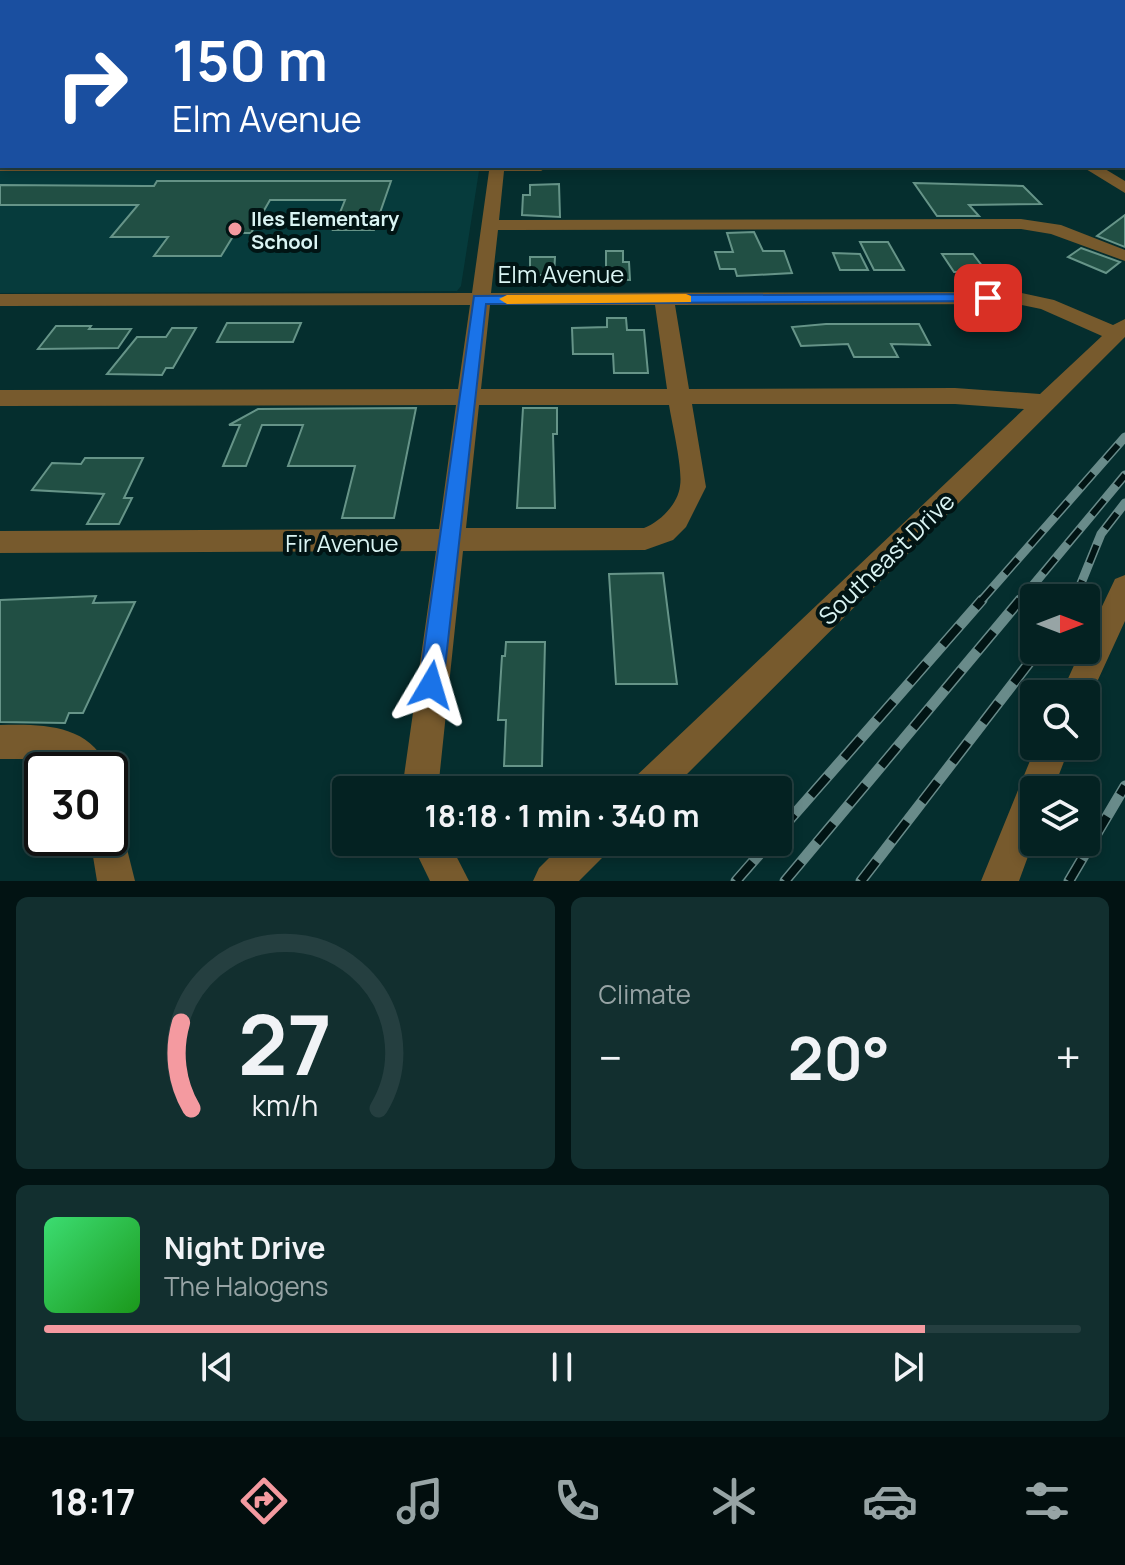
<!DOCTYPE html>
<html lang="en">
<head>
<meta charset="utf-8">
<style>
  :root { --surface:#042222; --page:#122f2f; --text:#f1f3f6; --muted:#97a4a5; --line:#253f40; --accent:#f49aa0 }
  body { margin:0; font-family:Manrope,sans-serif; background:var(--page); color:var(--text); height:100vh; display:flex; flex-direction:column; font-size:30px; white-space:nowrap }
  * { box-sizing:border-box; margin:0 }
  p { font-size:26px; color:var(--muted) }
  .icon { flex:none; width:44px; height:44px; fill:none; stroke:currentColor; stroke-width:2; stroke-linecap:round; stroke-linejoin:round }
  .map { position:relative; height:881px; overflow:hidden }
  .details { display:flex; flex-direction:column; gap:16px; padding:16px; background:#021313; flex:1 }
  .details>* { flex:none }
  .guide { position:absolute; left:0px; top:0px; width:1126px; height:168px; box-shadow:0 4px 12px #0003,0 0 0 2px var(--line); background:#1a4fa0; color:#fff; overflow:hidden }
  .needle { width:52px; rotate:90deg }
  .buttons { position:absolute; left:1020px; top:584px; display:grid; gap:16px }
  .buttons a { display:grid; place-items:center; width:80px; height:80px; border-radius:8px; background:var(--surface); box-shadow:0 4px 12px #0003,0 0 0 2px var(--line); font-size:40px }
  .speed { position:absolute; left:24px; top:752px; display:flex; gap:16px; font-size:40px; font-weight:700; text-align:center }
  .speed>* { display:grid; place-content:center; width:104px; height:104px; border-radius:50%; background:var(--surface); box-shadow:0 4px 12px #0003,0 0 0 2px var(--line); line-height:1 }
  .speed .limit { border:4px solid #111; border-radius:12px; background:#fff; color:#111 }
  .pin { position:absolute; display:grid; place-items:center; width:68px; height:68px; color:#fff; margin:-34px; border-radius:16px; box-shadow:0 4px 12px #0006 }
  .me { position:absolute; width:88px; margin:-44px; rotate:7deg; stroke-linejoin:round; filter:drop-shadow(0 0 6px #0008) }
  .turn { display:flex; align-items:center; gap:28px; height:168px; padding:0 40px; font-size:36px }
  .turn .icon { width:104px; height:104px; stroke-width:2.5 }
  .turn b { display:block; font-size:56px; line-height:68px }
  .big { font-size:60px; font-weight:700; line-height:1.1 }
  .details .widget { flex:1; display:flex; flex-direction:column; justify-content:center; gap:12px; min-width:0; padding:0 28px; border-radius:12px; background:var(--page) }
  .details .dial { align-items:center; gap:0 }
  .dial svg { height:208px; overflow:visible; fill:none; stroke:var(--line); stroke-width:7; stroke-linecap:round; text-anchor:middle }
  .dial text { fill:var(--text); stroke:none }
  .song { display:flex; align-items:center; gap:24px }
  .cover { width:96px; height:96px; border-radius:12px; background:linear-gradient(135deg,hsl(140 70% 55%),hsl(120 70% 35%)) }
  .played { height:8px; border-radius:4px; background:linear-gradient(90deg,var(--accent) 85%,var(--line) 85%) }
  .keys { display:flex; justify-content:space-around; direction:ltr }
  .heat { display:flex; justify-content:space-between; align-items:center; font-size:44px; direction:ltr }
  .details .tiles { flex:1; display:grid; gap:16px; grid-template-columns:1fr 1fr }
  .widget:last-child { grid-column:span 2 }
  .trip { position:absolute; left:332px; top:776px; width:460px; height:80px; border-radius:8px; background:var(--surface); box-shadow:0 4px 12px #0003,0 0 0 2px var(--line); font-weight:700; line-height:80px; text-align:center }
  .tab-bar { display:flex; height:128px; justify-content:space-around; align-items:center; background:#020e0e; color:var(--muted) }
  .tab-bar .icon { width:56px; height:56px }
  .tab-bar .selected { color:var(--accent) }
  .tab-bar b { font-size:36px; color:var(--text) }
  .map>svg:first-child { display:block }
  .built { fill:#063b3c }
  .building { fill:#214f44; stroke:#669488; stroke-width:2 }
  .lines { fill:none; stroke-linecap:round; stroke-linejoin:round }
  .minor { fill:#775a2d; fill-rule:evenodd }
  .major { fill:#c68919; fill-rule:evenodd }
  .rail-far1-casing { stroke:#698b8a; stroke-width:9 }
  .rail-casing { stroke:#698b8a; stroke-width:11 }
  .rail-far1 { stroke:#011414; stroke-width:6; stroke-dasharray:19; stroke-linecap:butt }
  .rail { stroke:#011414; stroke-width:8; stroke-dasharray:25; stroke-linecap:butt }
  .route { fill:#1a73e8; stroke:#114b97; stroke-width:2 }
  .slow { fill:#f59e0b }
  .poi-dot { fill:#f49aa0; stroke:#011414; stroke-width:3 }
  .labels { text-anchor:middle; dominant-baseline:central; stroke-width:8; stroke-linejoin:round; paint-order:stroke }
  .far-poi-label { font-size:20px; font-weight:bold; fill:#daf4f3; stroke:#011414; text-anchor:start }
  .street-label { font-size:24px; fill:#daf4f3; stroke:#011414 }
</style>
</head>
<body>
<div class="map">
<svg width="1125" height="881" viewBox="0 0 1125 881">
  <rect width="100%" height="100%" fill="#052e2e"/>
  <!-- built -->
  <path class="built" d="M0 169H477L479 171 461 286 457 291 0 293Z"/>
  <!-- building -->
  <g class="building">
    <path d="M157 181H391L374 230H333L345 200H270L251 233H235L221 256H154L168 237H111L138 205H0V185L145 186H154Z"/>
    <path d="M914 183 1023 186 1041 204 969 205 979 216H937Z"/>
    <path d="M559 184 560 217 522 215 523 195H530V185Z"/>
    <path d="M1125 215V247L1097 236Z"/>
    <path d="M754 232 763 251H784L792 273 737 276 735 269H720L715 252H733L727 233Z"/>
    <path d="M860 242H888L904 270H874Z"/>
    <path d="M1081 248 1120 262 1106 273 1068 257Z"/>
    <path d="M606 251H623V262H629L630 280 606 279Z"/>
    <path d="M833 253 860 254 868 270H840Z"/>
    <path d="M942 254H973L986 271 954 272Z"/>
    <path d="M530 257H555L554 275H530Z"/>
    <path d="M607 318H626L627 330H644L648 373H614L613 354H573L572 328 607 327Z"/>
    <path d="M227 323H301L293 342H217Z"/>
    <path d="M826 324H919L930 345 891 344 898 357H854L848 344 801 346 792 327Z"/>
    <path d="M56 326H91L89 329H131L118 348 38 349Z"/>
    <path d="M172 328H196L173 368H166L162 375 107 374 137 337H166Z"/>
    <path d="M523 408H557V434H553L555 508H517Z"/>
    <path d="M258 409 416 408 394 518H342L355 466H288L303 425H262L246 466H223L240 425H229Z"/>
    <path d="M85 458H143L124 498H132L119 524H87L104 494 32 490 52 463 81 464Z"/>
    <path d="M663 573 677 684H616L609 574Z"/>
    <path d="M96 596 93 603 135 602 83 713H69L65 723 0 722V600Z"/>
    <path d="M506 642H545L542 766H504L506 720H498L502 656H505Z"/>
  </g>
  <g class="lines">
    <!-- minor -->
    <g class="minor">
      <path d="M0 0H12L2 5Z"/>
      <path d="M900 0H912L913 2H901Z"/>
      <path d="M1006 0H1018L1019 2H1007Z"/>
      <rect x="0" y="16" width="2" height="6"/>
      <rect x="0" y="44" width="2" height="6"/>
      <rect x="1124" y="54" width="1" height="8"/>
      <rect x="1124" y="74" width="1" height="8"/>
      <rect x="0" y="76" width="2" height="8"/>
      <rect x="0" y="115" width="2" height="8"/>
      <path d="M0 161 2 166H549L541 171H504L499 220 1021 219 1061 225 1125 250V261L1051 234 1021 229 498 230 491 293 1017 292 1054 300 1113 325 1125 319V337L671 790H628L634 778 1024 409 955 404H692L706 487 686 527 673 540 645 550 463 551 438 790H402L436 551 0 553V531L439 529 456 405 0 406V390L458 389 470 305 0 306V294L472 293 489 171H0ZM1017 304 1041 309 1102 336 1040 394 955 388 689 389 675 305ZM490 305H655L667 389H481ZM479 405H669C672 424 683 469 680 486 678 504 660 522 644 528H466Z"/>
      <path d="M1081 166H1100L1125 181V193Z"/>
      <path d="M1125 575V621L1086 706V694H1061L1081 650H1086V640L1115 579Z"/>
      <path d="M0 725C44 724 90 724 109 770H71L62 763 39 759H0Z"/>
      <path d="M1036 746H1070L1053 790H1034V840L1019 881H981Z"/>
      <path d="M110 821 121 825 135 881H97L90 838H110Z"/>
      <path d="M411 842H449L469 881H430Z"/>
      <path d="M565 842H610L605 855 579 881H533L539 868Z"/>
    </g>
    <!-- major -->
    <g class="major">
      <path d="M1053 0H1066L1067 2H1054Z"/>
      <rect x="1124" y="37" width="1" height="7"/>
    </g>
    <!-- rail-far1 casing -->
    <g class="rail-far1-casing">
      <g id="rail-far1">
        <path d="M1075 598 1101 534 1125 503"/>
        <path d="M980 602 1125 437"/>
        <path d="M1019 602 1125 475"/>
      </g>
    </g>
    <!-- rail casing -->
    <g class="rail-casing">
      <g id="rail">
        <path d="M778 833 982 600"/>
        <path d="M736 881 770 842"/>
        <path d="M785 881 1020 600"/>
        <path d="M861 881 1039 650"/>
        <path d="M1069 881 1125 786"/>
      </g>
    </g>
    <!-- rail-far1 -->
    <use href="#rail-far1" class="rail-far1"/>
    <!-- rail -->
    <use href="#rail" class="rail"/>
  </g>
  <!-- route -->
  <path class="route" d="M988 294 996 298 994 301 486 304 443 685 440 693 431 696 422 693 419 685 474 296Z"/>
  <!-- slow -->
  <path class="slow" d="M686 294 691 296V302L507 304 499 299 507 295Z"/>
  <!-- markers -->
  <circle class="poi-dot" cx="235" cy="229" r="8"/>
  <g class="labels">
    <!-- far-poi labels -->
    <g class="far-poi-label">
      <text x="251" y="218">Iles Elementary<tspan x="251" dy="23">School</tspan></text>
    </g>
    <!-- street labels -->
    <g class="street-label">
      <text x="561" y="273">Elm Avenue</text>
      <text x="342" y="542">Fir Avenue</text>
      <text transform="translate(886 558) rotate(-44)">Southeast Drive</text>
    </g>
  </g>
</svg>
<div class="buttons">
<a><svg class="needle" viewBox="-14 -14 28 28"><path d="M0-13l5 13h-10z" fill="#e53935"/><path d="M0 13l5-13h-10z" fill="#97a4a5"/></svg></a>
<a><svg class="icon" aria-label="search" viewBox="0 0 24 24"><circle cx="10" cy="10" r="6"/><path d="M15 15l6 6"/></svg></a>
<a><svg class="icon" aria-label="layers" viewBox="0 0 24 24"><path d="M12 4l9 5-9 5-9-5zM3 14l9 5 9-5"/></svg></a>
</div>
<div class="speed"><div class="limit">30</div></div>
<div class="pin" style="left:988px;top:298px;background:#d93025"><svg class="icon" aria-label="arrive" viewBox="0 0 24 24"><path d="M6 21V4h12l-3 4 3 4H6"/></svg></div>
<svg class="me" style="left:431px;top:685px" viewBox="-20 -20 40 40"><path d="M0-17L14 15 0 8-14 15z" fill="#1a73e8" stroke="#fff" stroke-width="4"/></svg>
<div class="trip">18:18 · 1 min · 340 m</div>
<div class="guide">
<div class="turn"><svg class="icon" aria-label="right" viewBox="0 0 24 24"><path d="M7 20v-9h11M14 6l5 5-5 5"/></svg><div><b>150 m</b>Elm Avenue</div></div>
</div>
</div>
<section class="details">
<div class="tiles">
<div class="widget dial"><svg viewBox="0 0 100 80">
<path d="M14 69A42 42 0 1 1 86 69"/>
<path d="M14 69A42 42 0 0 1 10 36" stroke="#f49aa0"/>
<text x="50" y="56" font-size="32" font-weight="700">27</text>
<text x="50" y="72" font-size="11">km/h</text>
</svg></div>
<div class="widget"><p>Climate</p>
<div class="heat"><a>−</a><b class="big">20°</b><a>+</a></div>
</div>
<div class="widget">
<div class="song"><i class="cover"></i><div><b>Night Drive</b><p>The Halogens</p></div></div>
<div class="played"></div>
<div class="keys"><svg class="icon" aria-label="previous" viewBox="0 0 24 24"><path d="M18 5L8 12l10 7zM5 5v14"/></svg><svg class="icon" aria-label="pause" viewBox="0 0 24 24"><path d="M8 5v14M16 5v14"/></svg><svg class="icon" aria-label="next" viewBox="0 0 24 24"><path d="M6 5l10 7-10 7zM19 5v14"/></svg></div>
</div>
</div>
</section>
<nav class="tab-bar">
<b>18:17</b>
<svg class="icon selected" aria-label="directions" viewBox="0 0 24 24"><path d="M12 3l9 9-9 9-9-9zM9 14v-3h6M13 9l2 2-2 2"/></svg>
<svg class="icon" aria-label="music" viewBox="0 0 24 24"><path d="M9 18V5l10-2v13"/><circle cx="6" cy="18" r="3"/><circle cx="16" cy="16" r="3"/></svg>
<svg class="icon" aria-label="phone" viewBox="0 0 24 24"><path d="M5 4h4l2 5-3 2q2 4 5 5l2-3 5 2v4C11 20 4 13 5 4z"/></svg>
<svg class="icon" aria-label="climate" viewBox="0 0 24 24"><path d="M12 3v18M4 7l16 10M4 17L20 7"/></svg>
<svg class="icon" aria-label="car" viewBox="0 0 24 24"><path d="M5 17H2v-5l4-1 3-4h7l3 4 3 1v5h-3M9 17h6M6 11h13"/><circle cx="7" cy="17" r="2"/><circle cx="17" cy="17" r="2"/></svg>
<svg class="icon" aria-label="filters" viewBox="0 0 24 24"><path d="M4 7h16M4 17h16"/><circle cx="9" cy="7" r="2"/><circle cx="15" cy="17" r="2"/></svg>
</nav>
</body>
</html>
